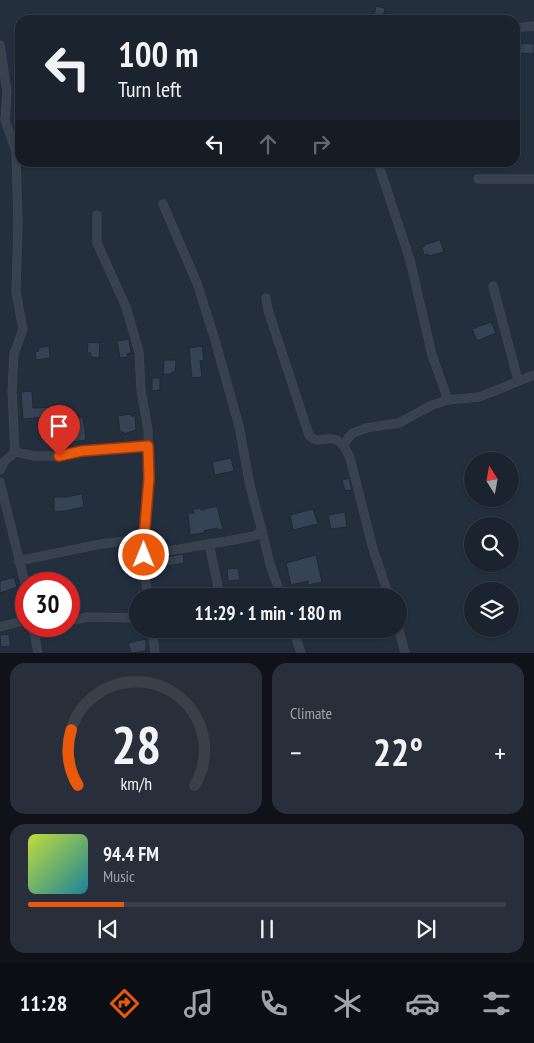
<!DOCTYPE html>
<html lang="en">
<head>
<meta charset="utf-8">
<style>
  :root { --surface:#1b232e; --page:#282f3a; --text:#f1f3f6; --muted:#a0a4aa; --line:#39404a; --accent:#ea580c }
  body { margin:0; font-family:"PT Sans Narrow",sans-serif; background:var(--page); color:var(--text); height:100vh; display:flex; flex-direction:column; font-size:19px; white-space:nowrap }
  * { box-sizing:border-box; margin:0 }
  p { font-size:16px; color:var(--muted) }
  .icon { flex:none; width:28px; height:28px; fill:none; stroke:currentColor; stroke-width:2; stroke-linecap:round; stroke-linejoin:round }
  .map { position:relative; height:653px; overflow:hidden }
  .details { display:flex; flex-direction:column; gap:10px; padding:10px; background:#0f1319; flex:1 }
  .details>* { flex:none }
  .top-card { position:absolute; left:15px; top:15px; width:505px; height:152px; border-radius:15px; box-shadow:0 1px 4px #0004,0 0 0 1px var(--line); background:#1b232e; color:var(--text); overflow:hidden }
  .needle { width:32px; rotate:349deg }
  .controls { position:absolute; left:464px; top:452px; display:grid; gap:10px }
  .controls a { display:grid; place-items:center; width:55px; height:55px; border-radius:50%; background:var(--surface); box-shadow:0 1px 4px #0004,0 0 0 1px var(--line); font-size:25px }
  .speed { position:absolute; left:15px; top:572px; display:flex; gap:10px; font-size:25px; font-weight:700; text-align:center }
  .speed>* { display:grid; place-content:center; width:65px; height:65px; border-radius:50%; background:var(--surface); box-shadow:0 1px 4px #0004,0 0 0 1px var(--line); line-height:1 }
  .speed .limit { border:8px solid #d22; background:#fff; color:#111 }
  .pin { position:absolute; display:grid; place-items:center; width:42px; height:42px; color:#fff; margin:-51px -21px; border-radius:50% 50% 50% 0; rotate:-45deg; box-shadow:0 0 5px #0007 }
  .pin .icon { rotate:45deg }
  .me { position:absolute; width:55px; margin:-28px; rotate:0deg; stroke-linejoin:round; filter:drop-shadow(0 0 4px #0008) }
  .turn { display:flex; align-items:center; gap:18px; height:105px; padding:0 20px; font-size:22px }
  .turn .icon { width:65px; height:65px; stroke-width:2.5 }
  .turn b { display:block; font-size:35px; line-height:42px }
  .lanes { display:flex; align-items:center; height:48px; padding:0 20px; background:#0003; justify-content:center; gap:25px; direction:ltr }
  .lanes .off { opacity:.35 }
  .big { font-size:38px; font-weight:800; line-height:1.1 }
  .details .widget { flex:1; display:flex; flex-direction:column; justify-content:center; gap:8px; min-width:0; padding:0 18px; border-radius:15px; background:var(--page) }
  .details .dial { align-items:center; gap:0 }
  .dial svg { height:130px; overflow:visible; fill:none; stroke:var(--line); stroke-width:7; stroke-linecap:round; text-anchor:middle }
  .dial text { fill:var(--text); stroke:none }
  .song { display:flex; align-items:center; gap:15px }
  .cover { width:60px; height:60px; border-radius:8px; background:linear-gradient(135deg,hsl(70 70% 55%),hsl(190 70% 35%)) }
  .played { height:5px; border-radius:2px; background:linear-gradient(90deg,var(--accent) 20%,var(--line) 20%) }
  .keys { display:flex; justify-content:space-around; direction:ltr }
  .heat { display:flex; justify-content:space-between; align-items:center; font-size:28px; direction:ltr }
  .details .tiles { flex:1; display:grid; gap:10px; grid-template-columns:1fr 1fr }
  .widget:last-child { grid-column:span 2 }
  .trip { position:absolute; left:129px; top:588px; width:278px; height:50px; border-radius:25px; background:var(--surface); box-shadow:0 1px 4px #0004,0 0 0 1px var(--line); font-weight:800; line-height:50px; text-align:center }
  .menu { display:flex; height:80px; justify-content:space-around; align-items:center; background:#0b0e12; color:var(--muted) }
  .menu .icon { width:35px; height:35px }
  .menu .on { color:var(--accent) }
  .menu b { font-size:22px; color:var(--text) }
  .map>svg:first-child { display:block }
  .building { fill:#364354; stroke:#1f2835 }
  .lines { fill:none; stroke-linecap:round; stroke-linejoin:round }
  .minor-casing { stroke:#414a57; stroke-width:9 }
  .minor { stroke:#38414e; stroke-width:8 }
  .route-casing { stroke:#983908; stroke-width:12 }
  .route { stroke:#ea580c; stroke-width:9 }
</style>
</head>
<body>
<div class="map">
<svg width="534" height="653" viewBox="0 0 534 653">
  <rect width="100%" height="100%" fill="#242f3e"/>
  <!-- building -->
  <g class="building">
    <path d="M376 6 385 8 383 19 374 17Z"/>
    <path d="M520 43 534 44V54L519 53Z"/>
    <path d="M440 240 444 252 429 256 428 254 424 255 422 247 425 246 424 245Z"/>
    <path d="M491 322 496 333 477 341 472 329Z"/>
    <path d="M129 339 131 353 127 354 128 357 120 358 117 341Z"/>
    <path d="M88 342 100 343 99 358 91 357V353H87Z"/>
    <path d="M49 346 50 358 36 360 35 352 39 351 38 348Z"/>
    <path d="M202 346 204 360 200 361 202 377 192 378 189 348Z"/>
    <path d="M164 360H176L175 372H172V374H163Z"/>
    <path d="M152 378H160V390L152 391Z"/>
    <path d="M32 391 33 408 56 407V404H66V415L23 419 21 392Z"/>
    <path d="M131 414V416H135L136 430 124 434V432H120L118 416Z"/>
    <path d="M83 417 86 440 58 444 57 438 69 436 68 419Z"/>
    <path d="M231 458 234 471 215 475 212 462Z"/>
    <path d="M349 478 352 490 345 491 342 480Z"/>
    <path d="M82 494 84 507 65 511 54 512V497H65Z"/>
    <path d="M217 506 223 529 217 530V528L204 531V533L190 535 188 513H194L193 509 201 508V510Z"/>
    <path d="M313 509 318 524 293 530 290 515Z"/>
    <path d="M345 512 347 527 331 529 328 515Z"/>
    <path d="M183 554 184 563 168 566 166 557Z"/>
    <path d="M316 555 322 582 308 585V581L291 585 286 563Z"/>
    <path d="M238 568 240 580 228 581 227 569Z"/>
    <path d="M14 577 17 587 0 593V581Z"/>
    <path d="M334 629H355L338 637Z"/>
    <path d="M9 634 11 646 1 647 0 635Z"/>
    <path d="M146 639V651L131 653 128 643Z"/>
  </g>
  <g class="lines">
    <!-- minor casing -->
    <g class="minor-casing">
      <g id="minor">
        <path d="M442 19 443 20"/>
        <path d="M515 28 534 26"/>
        <path d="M0 45 7 92 5 120 16 151 18 223 16 292 23 329 14 354 12 391 15 452 4 462 0 470"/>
        <path d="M380 162V169L410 260 432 355 448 400 479 397 534 375"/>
        <path d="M478 179H534"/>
        <path d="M97 215V243L126 307 139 352 141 390 148 430 149 478 144 538V555"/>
        <path d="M493 286 518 380"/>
        <path d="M266 298 268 310 309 435C321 450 335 422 350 458L373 549 389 596"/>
        <path d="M344 445 348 438 353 433 366 428 399 423 432 405 448 400"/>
        <path d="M15 452 35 456H59L82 451 148 446"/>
        <path d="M0 482 26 587"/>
        <path d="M262 531 270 564 281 596"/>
        <path d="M209 544 220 596"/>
        <path d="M18 561 96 545 144 538"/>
        <path d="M148 596 143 563 144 555 239 539 254 536 262 531 250 486 239 426 215 340 197 283 163 204"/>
        <path d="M69 621 88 617 138 618"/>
        <path d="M33 626 38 653"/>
        <path d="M398 626 405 653"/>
        <path d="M0 627 26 620"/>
        <path d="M152 629 155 653"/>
        <path d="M293 629 301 653"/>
        <path d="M34 633 43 626"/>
      </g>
    </g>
    <!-- minor -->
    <use href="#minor" class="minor"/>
  </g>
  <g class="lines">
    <!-- route casing -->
    <g class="route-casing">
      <path id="route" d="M59 456 82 451 148 446 149 478 144 538V555"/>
    </g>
    <!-- route -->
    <use href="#route" class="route"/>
  </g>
</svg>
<div class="controls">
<a><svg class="needle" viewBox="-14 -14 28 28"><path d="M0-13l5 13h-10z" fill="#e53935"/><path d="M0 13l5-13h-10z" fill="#a0a4aa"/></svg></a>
<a><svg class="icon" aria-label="search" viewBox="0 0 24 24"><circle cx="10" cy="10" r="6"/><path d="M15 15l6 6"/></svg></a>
<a><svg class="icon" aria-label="layers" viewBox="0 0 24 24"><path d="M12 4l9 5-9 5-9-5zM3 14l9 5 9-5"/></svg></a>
</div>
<div class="speed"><div class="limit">30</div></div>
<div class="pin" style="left:59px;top:456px;background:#d93025"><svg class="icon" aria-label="arrive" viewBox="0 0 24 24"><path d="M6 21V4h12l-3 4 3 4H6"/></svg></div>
<svg class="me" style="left:144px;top:555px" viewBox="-20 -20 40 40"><circle r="17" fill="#ea580c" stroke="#fff" stroke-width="3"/><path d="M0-11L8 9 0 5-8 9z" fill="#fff"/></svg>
<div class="trip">11:29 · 1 min · 180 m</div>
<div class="top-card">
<div class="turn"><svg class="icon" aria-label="left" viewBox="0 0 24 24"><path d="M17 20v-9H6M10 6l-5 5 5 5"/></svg><div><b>100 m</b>Turn left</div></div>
<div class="lanes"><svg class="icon" aria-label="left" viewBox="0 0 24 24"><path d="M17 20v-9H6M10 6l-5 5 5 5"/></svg><svg class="icon off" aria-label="ahead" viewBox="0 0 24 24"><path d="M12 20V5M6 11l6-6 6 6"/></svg><svg class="icon off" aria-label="right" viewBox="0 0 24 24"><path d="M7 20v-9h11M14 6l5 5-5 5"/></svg></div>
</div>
</div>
<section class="details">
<div class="tiles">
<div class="widget dial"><svg viewBox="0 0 100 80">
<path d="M14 69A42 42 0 1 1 86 69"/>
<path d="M14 69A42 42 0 0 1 10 35" stroke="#ea580c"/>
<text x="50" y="56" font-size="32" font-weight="700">28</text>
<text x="50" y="72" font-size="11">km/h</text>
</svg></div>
<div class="widget"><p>Climate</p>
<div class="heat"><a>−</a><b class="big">22°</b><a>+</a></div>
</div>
<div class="widget">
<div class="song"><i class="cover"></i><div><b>94.4 FM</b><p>Music</p></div></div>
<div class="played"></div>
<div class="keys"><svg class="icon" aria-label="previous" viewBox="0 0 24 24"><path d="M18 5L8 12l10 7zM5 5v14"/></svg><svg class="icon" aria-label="pause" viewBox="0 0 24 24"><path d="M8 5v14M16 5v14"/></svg><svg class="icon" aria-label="next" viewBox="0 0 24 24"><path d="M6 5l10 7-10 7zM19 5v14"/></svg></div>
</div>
</div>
</section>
<nav class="menu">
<b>11:28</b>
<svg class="icon on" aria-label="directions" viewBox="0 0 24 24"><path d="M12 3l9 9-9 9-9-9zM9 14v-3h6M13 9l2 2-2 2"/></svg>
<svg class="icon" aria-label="music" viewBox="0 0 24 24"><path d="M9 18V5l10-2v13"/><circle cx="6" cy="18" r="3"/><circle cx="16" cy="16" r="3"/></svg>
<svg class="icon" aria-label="phone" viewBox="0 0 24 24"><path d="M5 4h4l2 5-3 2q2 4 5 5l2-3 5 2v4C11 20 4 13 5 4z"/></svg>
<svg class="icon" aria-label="climate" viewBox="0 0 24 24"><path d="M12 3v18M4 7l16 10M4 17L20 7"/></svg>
<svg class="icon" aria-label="car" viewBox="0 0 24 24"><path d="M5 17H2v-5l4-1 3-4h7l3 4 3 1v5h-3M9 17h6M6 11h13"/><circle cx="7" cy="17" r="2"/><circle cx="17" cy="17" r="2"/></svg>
<svg class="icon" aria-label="filters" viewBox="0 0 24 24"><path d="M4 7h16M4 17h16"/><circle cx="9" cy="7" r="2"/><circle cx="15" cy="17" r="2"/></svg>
</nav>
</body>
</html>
